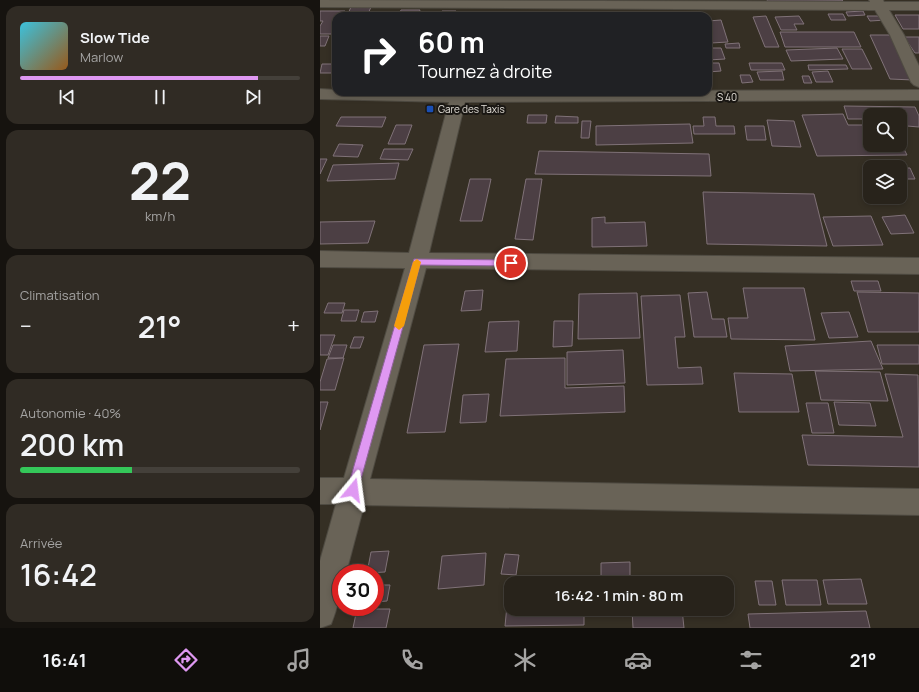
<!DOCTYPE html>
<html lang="fr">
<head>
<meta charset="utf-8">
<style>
  :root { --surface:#28231b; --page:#302b24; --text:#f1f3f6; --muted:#a5a4a3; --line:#44403a; --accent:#df98f2 }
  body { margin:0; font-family:Manrope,sans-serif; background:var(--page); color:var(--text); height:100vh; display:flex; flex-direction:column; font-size:15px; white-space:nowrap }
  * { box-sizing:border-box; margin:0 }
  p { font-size:13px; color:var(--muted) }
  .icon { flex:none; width:22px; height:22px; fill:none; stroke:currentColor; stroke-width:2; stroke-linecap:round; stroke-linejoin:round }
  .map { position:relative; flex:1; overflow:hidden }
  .sheet { display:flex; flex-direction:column; gap:6px; padding:6px; background:#16130f; width:320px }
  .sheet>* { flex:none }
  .top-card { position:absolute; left:12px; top:12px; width:380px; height:84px; border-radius:12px; box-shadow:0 2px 6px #0003,0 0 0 1px var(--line); background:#202124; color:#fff; overflow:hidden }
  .controls { position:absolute; left:543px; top:108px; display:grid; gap:8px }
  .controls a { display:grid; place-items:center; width:44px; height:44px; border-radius:8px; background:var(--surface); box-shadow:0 2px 6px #0003,0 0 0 1px var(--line); font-size:20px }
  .speed { position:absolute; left:12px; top:564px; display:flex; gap:8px; font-size:20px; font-weight:700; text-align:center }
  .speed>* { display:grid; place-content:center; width:52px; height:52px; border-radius:50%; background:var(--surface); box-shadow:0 2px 6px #0003,0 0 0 1px var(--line); line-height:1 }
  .speed .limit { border:6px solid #d22; background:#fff; color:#111 }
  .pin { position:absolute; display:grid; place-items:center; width:34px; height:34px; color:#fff; margin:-17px; border:2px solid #fff; border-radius:50%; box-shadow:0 1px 4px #0007 }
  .me { position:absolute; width:44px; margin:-22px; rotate:16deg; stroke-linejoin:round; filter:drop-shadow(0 0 3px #0008) }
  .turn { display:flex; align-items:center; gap:14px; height:84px; padding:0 20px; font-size:18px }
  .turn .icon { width:52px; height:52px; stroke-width:2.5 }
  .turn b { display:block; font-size:28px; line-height:34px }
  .big { font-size:30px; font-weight:600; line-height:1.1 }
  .sheet .card { flex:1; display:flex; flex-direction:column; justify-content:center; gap:6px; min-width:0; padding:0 14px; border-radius:12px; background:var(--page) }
  .sheet .dial { align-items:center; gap:0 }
  .dial b { font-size:52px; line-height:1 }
  .song { display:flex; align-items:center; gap:12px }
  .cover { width:48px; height:48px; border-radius:6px; background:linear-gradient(135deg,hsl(190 70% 55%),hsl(30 70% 35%)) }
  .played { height:4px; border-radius:2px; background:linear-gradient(90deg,var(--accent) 85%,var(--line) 85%) }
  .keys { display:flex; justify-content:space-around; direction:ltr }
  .heat { display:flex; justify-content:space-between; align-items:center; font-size:22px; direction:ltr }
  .charge { height:6px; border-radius:3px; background:linear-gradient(90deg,#34c759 40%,var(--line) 0) }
  .trip { position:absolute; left:184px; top:576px; width:230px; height:40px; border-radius:12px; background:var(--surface); box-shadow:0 2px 6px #0003,0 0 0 1px var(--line); font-weight:600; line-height:40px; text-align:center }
  .menu { display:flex; height:64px; justify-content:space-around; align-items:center; background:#100e0b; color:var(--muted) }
  .menu .icon { width:28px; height:28px }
  .menu .active { color:var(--accent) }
  .menu b { font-size:18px; color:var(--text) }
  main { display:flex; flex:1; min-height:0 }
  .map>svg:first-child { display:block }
  .building { fill:#4c3f44; stroke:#807278 }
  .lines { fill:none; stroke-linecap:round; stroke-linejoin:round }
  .minor-casing { stroke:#4f4b42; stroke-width:2 }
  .minor { fill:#696357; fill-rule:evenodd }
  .route { fill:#df98f2; stroke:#91639d }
  .slow { fill:#f59e0b }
  .transit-dot { fill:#1a4fb4; stroke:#1a1713; stroke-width:1.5 }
  .labels { text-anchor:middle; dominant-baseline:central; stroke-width:4; stroke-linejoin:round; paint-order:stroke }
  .far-street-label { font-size:10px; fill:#e2ded7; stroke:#1a1713 }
  .far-poi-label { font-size:10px; fill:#e2ded7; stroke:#1a1713; text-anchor:start }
</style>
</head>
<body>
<main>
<section class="sheet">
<div class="card">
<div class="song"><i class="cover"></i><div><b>Slow Tide</b><p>Marlow</p></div></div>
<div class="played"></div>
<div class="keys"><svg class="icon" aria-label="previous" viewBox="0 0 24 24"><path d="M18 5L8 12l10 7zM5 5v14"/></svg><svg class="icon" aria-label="pause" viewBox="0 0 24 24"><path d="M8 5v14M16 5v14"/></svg><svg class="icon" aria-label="next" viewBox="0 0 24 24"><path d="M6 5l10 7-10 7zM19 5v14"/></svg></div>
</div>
<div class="card dial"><b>22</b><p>km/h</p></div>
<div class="card"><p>Climatisation</p>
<div class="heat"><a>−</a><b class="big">21°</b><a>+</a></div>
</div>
<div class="card"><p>Autonomie · 40%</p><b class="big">200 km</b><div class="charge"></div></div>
<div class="card"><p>Arrivée</p><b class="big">16:42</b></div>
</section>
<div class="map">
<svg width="599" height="628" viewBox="0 0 599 628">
  <rect width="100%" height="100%" fill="#352f24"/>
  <!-- building -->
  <g class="building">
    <path d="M447 0H522L523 1 448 2Z"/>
    <path d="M31 7H51L47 16H27Z"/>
    <path d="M81 10H100L98 16H78Z"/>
    <path d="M0 11H25L22 16H16V27L12 34H0V26L3 21H0Z"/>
    <path d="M122 11H136L134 16H120Z"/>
    <path d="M543 11 545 15 528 16 526 12Z"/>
    <path d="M381 12 382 16H247V14Z"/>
    <path d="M508 14H523L526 20H511Z"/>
    <path d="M575 15H599V29H583Z"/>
    <path d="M446 16 459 47H445L433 17Z"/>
    <path d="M479 16 484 24H474L477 30H461L455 17Z"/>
    <path d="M547 16H563L566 20 550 21Z"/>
    <path d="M401 20 408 42 391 43 388 32V21Z"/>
    <path d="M460 32H534L541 47H465Z"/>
    <path d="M550 35H571L593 80 570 79Z"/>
    <path d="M0 36H9L5 46H0Z"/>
    <path d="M584 37H599V53H595Z"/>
    <path d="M419 43 420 48H406L405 44Z"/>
    <path d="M388 48H401L405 59 388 60Z"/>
    <path d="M517 48 523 59 471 61 466 50Z"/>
    <path d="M522 49H542L552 69H532Z"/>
    <path d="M388 63H399L401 71 388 72Z"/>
    <path d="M429 63H462L465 70H431Z"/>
    <path d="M2 64H16V73H0Z"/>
    <path d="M488 65H526L528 69 489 70Z"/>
    <path d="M462 71 464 80H440L437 72Z"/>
    <path d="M508 71 513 82H496L492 72Z"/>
    <path d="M420 75H430L433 82 422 83Z"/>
    <path d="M482 76H489L492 83H484Z"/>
    <path d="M524 106 595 107 599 116V127L587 126 584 120H580V115H550V119H528Z"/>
    <path d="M523 114 528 125H550V145H580V141L587 155 497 156 482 115Z"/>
    <path d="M208 115H227L226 123H207Z"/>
    <path d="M236 116 258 117V123H235Z"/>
    <path d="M21 117H66L62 127 16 126Z"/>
    <path d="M383 117H395L396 126H414L415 134H374L373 126H384Z"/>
    <path d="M447 120 474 121 481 147 452 146Z"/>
    <path d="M262 121H271L269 138H261Z"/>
    <path d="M370 124 373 143 276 145V126Z"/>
    <path d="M76 125H92L85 144H68Z"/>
    <path d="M425 126H444L446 140H427Z"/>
    <path d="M19 144 43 145 38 157 13 156Z"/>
    <path d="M64 149H93L88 160 60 159Z"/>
    <path d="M219 151 389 154 391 176 215 174Z"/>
    <path d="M0 159H7L0 174Z"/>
    <path d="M79 163 75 179 7 181 13 165Z"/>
    <path d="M580 168H590L595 179H580Z"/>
    <path d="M150 179H171L162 221H140Z"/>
    <path d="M206 179H222L213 240 195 239Z"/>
    <path d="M383 192 494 194 507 246 387 244Z"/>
    <path d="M585 215 594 233 571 234 562 217Z"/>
    <path d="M551 216 563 245 513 246 503 217Z"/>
    <path d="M285 217V223L325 222 327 246 272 247V218Z"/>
    <path d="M55 221 48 243 0 244V222Z"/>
    <path d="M531 281H558L561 291H534Z"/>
    <path d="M423 288H484L495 340 411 339 408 318H428Z"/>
    <path d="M163 290 161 310 141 311 145 291Z"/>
    <path d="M387 292 392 319H404L407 337H374L368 293Z"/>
    <path d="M537 292 599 293V332H548Z"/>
    <path d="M317 293 320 338 258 339 259 294Z"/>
    <path d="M360 295 365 337H355L358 368 381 367 383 384 327 385 321 296Z"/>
    <path d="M8 303H25L22 313H4Z"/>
    <path d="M24 310H39L36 321H21Z"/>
    <path d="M58 311 55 322H41L44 312Z"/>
    <path d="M529 312 538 337 509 338 501 313Z"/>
    <path d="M199 321 197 351 165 352 169 322Z"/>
    <path d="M234 321H253L252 346 233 347Z"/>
    <path d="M0 335H15L8 355H0Z"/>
    <path d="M34 337H44L40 348H30Z"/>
    <path d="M551 341 563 369 470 371 465 346Z"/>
    <path d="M139 344 125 432 87 433 104 345Z"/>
    <path d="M13 345H27L23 358H8Z"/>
    <path d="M557 345H599V364H562Z"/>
    <path d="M303 350 305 383 247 385V352Z"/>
    <path d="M24 358 15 390H0V382L7 359Z"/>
    <path d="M245 358V388L304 386 305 412 180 416 186 359Z"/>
    <path d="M495 371 560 372 568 401 501 400Z"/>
    <path d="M414 373 472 374 479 412H419Z"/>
    <path d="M565 374 598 375 599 467 488 465 482 435 583 437Z"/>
    <path d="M169 394 166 422 140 423 143 395Z"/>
    <path d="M0 402H8L0 430Z"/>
    <path d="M514 402 550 403 556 426 519 425Z"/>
    <path d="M486 403H508L514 433H492Z"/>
    <path d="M69 551 65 572 47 573 51 552Z"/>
    <path d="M166 553 164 585 118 589 122 556Z"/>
    <path d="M185 554 199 555 196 575 181 574Z"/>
    <path d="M310 562V577H281V563Z"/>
    <path d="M541 579 547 604H508L503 580Z"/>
    <path d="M462 580H497L501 605H466Z"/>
    <path d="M359 581 360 583H311Z"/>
    <path d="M435 581H452L456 605H439Z"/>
    <path d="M55 585H70L67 601 55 602Z"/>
    <path d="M189 585H191V609H264V625L185 626Z"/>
    <path d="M37 609H70L66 628H33Z"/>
    <path d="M312 609H362L364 628H313Z"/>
    <path d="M546 611 550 628H430L428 614Z"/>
  </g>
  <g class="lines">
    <!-- minor casing -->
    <g class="minor-casing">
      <g id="minor">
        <path d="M0 0 550 2 549 0H563L564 2H599V10H569L584 35 599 66V87L594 85 591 82 570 35 555 10 0 7Z"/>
        <path d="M0 89 16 90V92L599 90V100L145 102 109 253 599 258V274L106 268 50 479 599 489V515L44 505 26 573H21C21 591 18 607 11 624L0 628V561L16 504H0V478H24L85 268 0 267V251L89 253 129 102 0 99Z"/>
      </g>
    </g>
    <!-- minor -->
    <use href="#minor" class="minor"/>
  </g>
  <!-- route -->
  <path class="route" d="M94 259 191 260 195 263 191 266 100 265 38 490 37 494 33 496 29 494 27 490Z"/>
  <!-- slow -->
  <path class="slow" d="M97 259 101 262 84 326 79 330 74 326 93 262Z"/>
  <!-- markers -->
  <rect class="transit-dot" x="106" y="105" width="8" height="8" rx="2"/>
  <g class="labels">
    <!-- far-street labels -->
    <g class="far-street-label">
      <text x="407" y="97">S 40</text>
    </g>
    <!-- far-poi labels -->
    <g class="far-poi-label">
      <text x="118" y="109">Gare des Taxis</text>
    </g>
  </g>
</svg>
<div class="controls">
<a><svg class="icon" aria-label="search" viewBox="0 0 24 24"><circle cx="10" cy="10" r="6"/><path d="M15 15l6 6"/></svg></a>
<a><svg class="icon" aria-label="layers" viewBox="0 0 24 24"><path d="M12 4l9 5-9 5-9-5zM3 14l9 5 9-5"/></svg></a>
</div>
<div class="speed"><div class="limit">30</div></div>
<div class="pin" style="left:191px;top:263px;background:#d93025"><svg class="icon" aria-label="arrive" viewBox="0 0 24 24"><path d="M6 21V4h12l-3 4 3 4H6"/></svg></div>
<svg class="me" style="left:33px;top:490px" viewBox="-20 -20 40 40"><path d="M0-17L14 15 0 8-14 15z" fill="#df98f2" stroke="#fff" stroke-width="4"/></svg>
<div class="trip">16:42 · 1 min · 80 m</div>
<div class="top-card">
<div class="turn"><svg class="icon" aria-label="right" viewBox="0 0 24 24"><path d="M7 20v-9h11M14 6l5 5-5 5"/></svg><div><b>60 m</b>Tournez à droite</div></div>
</div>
</div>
</main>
<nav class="menu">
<b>16:41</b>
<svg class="icon active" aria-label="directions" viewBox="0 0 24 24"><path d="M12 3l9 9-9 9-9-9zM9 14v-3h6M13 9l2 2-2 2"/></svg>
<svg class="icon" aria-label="music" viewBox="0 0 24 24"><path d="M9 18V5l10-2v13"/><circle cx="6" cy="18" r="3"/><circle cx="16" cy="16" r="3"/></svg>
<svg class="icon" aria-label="phone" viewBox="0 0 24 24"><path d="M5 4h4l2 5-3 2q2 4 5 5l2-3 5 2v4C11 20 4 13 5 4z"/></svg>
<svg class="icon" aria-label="climate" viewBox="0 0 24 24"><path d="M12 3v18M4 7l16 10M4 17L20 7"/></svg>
<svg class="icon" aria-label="car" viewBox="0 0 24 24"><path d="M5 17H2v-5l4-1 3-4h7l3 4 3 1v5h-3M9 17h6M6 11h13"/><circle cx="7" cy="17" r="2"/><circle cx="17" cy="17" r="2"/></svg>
<svg class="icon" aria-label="filters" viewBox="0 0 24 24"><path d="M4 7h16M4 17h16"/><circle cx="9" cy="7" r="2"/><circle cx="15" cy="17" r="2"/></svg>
<b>21°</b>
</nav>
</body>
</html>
